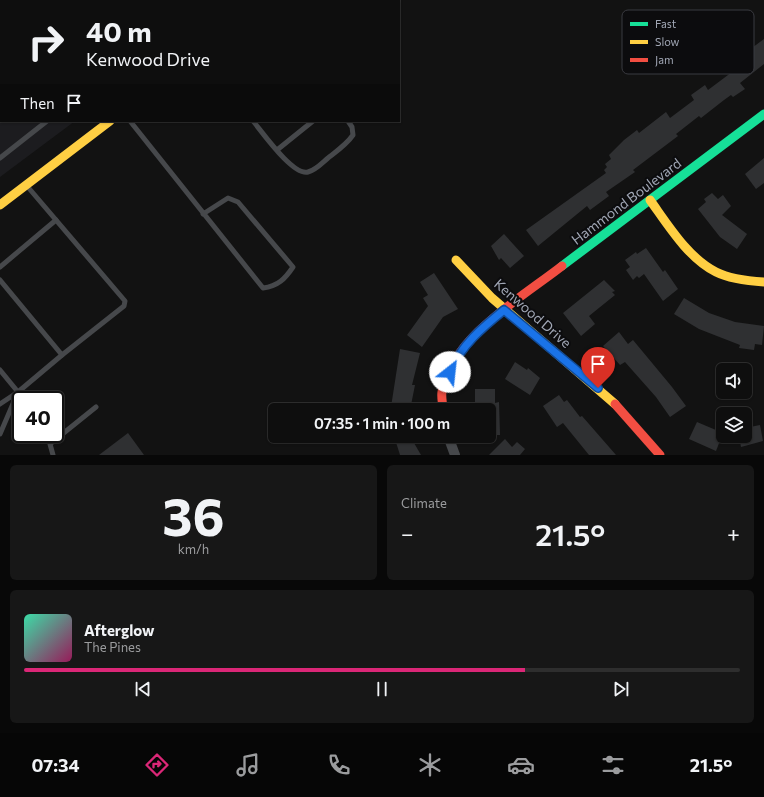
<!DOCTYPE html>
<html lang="en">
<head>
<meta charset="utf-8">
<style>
  :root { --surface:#0e0e0e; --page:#171717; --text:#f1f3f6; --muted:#9b9c9e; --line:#2e2e2e; --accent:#db2777 }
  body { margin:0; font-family:Commissioner,sans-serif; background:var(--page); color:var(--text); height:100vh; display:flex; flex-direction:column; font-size:15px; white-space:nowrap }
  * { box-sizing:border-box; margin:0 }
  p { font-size:13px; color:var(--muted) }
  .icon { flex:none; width:22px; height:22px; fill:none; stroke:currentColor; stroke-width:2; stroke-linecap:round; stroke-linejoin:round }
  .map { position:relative; height:455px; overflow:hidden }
  .drawer { display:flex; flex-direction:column; gap:10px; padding:10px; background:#080808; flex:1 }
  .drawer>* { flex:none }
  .banner { position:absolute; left:0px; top:0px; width:400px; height:122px; box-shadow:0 1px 3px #0004,0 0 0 1px var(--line); background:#0e0e0e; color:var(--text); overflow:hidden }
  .tools { position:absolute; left:716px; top:363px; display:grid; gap:8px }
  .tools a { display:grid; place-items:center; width:36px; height:36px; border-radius:6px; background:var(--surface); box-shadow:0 1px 3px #0004,0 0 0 1px var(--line); font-size:20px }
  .speed { position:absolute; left:12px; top:391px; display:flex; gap:8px; font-size:20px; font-weight:700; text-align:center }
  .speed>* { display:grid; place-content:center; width:52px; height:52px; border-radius:50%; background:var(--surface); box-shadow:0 1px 3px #0004,0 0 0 1px var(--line); line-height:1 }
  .speed .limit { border:2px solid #111; border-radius:6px; background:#fff; color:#111 }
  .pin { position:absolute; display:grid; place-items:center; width:34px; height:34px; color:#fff; margin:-41px -17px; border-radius:50% 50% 50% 0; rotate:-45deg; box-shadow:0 0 4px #0007 }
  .pin .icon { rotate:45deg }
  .me { position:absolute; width:44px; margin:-22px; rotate:29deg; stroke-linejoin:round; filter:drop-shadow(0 0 3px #0008) }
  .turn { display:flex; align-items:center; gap:14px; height:84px; padding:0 20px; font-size:18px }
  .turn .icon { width:52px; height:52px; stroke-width:2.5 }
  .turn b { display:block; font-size:28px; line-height:34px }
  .then { display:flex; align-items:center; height:38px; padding:0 20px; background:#0003; gap:8px; font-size:15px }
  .big { font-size:30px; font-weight:600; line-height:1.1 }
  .drawer .tile { flex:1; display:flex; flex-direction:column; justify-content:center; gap:6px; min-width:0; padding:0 14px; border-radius:6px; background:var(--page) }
  .drawer .dial { align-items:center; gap:0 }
  .dial b { font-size:52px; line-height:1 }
  .song { display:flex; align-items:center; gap:12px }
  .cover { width:48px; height:48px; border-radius:6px; background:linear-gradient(135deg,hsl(160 70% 55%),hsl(330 70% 35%)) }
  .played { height:4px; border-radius:2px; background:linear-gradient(90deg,var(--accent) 70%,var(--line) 70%) }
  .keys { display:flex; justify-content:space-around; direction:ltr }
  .heat { display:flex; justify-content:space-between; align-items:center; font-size:22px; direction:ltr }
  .drawer .tiles { flex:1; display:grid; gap:10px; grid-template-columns:1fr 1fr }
  .tile:last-child { grid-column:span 2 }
  .trip { position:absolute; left:268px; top:403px; width:228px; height:40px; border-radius:6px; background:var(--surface); box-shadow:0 1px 3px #0004,0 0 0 1px var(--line); font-weight:600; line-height:40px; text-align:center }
  .dock { display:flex; height:64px; justify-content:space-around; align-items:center; background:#060606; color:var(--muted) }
  .dock .icon { width:28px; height:28px }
  .dock .active { color:var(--accent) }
  .dock b { font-size:18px; color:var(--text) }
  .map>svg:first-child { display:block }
  .built { fill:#1c1c1f }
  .building { fill:#2f3032 }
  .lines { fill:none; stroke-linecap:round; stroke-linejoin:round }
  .lane { stroke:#46484b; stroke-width:5 }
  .street { stroke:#46484b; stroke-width:10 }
  .fast { stroke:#16e098; stroke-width:9 }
  .slow { stroke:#ffcf43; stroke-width:9 }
  .jam { stroke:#f24e42; stroke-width:9 }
  .route-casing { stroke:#114b97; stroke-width:10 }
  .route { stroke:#1a73e8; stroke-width:7 }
  .labels { text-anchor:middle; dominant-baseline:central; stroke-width:4; stroke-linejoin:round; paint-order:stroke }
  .street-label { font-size:14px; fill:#a1a7b5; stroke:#0c0c0e }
  .key { fill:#0c0c0e; stroke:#393a40; stroke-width:1 }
  .key-label { font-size:11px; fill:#a1a7b5 }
</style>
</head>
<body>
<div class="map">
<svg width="764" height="455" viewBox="0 0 764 455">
  <rect width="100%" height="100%" fill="#121212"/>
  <!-- built -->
  <path class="built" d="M0 0H227L1 1V121H75L0 177Z"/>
  <!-- building -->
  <g class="building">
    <path d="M764 39V64L740 83 745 89 733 97 731 95 724 100 701 118 699 116 676 134 678 136 633 170 635 172 606 192 609 196 590 210 587 206 538 246 526 230 606 173 604 170 607 167 605 164 611 159 609 155 624 140 637 130 639 133 666 112 670 118 694 100 691 95 705 85 708 90 740 66 738 63 743 58 741 56Z"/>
    <path d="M764 158V183L756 189 745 174Z"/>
    <path d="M712 193 718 199 723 195 731 206 722 215 747 234 737 249 720 237 698 209 706 202 704 199Z"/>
    <path d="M504 234 524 256 510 268 501 258 499 260 491 246Z"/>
    <path d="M646 248 663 272 665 270 678 289 663 301 644 274 639 278 637 276 633 280 626 270 630 267 625 260 636 252 637 254Z"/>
    <path d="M434 273 458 309 443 317 422 347 407 335 428 306 423 298 428 295 420 282Z"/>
    <path d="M604 280 615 291 612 292 615 295 589 316 595 324 581 336 563 313Z"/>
    <path d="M684 298 709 313 735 322 764 326 762 345 755 344 754 350 739 348 740 345 699 329 674 314Z"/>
    <path d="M619 332 628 344 633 340 672 387 686 406 670 417 656 397 625 362 620 365 603 346Z"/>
    <path d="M400 349 420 353 412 385H415L410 410 391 407Z"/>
    <path d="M515 362 527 370 528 368 540 378 530 395 505 379Z"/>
    <path d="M475 389H495V403L499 402 500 435H489V410H475Z"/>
    <path d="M559 395 564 402 567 400 580 417 582 416 616 455H589L563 423 557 427 543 406Z"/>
    <path d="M697 422 723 433 716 451 689 439Z"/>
    <path d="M760 425 763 441 741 447 739 436H745V428Z"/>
    <path d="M128 433 144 455H99Z"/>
    <path d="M394 436H410L421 455H400Z"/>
    <path d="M505 439 512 447 517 442 525 449 520 455H489Z"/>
  </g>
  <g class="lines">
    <!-- lane -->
    <g class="lane">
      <path d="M15 0 16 1"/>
      <path d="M214 0 215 1"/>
      <path d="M309 0 310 1"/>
      <path d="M183 1 184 0"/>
      <path d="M0 24H1"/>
      <path d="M0 70H1"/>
      <path d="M0 113 1 112"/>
      <path d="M130 121 263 288C278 286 285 279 293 267L238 202 228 198 203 214"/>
      <path d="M253 121C263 133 293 176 308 172 316 170 322 163 328 158 337 151 347 144 353 135L352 127 348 121"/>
      <path d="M277 150 313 121"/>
      <path d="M0 158 47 121"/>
      <path d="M0 267 56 220"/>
      <path d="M0 280 62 355 124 306 125 301 27 186"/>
      <path d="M0 370 18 392"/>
      <path d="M0 404 18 392 62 355"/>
      <path d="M0 434 18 392"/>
      <path d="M53 455 50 444 96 407"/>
    </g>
    <!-- street -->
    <path class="street" d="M448 436 455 455"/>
    <!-- fast -->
    <path class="fast" d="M562 266 764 114"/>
    <!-- slow -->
    <g class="slow">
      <path d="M266 1 267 0"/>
      <path d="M650 200C668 225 688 258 716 272 730 279 748 281 764 282"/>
      <path d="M0 205 110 121"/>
      <path d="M456 260 492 298 615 404"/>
    </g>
    <!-- jam -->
    <g class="jam">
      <path d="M615 404 660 455"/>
      <path d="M443 410C443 404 441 398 442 392 452 337 521 298 562 266"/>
    </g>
  </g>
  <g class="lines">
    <!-- route casing -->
    <g class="route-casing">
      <path id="route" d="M450 372C461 345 483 327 504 310L598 388"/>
    </g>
    <!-- route -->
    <use href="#route" class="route"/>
  </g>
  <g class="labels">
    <!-- street labels -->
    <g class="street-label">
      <text transform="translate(626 201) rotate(-37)">Hammond Boulevard</text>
      <text transform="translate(533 313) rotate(41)">Kenwood Drive</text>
    </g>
  </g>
  <!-- legend -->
  <rect x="622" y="10" width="132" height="64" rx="6" class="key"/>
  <rect x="630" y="22" width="18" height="4" fill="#16e098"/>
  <rect x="630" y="40" width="18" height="4" fill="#ffcf43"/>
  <rect x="630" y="58" width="18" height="4" fill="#f24e42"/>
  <g class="key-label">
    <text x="655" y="28">Fast</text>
    <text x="655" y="46">Slow</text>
    <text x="655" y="64">Jam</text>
  </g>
</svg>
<div class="tools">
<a><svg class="icon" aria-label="sound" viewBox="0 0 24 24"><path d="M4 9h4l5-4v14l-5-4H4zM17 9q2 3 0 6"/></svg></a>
<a><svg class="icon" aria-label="layers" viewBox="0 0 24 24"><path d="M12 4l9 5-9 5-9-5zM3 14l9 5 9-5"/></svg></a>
</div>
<div class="speed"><div class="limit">40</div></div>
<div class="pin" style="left:598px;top:388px;background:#d93025"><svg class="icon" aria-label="arrive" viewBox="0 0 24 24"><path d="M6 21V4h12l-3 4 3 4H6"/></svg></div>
<svg class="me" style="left:450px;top:372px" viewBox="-20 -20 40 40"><circle r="19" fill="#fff"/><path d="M0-13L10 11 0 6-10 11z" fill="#1a73e8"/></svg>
<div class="trip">07:35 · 1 min · 100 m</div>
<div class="banner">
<div class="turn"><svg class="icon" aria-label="right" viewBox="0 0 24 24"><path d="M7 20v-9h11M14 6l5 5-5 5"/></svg><div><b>40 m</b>Kenwood Drive</div></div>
<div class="then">Then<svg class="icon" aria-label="arrive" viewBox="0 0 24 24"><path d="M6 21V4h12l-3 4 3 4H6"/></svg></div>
</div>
</div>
<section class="drawer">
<div class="tiles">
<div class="tile dial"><b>36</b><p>km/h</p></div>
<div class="tile"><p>Climate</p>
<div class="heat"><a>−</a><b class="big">21.5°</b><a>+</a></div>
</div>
<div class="tile">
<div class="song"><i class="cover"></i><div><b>Afterglow</b><p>The Pines</p></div></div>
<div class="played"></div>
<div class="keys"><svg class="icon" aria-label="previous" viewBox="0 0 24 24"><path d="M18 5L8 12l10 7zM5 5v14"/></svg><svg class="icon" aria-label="pause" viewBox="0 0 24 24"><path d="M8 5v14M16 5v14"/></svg><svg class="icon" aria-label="next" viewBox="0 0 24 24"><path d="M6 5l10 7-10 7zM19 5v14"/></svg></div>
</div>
</div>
</section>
<nav class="dock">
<b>07:34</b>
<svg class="icon active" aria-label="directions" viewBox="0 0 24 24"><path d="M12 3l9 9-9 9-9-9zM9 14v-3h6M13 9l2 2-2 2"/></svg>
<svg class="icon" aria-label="music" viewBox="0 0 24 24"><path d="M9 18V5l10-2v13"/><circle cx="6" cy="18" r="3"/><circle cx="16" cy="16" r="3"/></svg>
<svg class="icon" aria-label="phone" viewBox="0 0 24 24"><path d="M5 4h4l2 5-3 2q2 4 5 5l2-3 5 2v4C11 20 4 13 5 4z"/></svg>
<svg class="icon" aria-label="climate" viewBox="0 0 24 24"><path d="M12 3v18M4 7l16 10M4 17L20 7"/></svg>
<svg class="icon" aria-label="car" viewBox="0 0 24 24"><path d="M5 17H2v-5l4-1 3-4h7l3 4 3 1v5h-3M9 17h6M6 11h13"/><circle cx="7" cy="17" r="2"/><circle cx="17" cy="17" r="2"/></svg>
<svg class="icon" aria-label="filters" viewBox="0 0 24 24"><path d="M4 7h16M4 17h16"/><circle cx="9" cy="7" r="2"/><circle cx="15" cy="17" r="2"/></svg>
<b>21.5°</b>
</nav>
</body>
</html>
